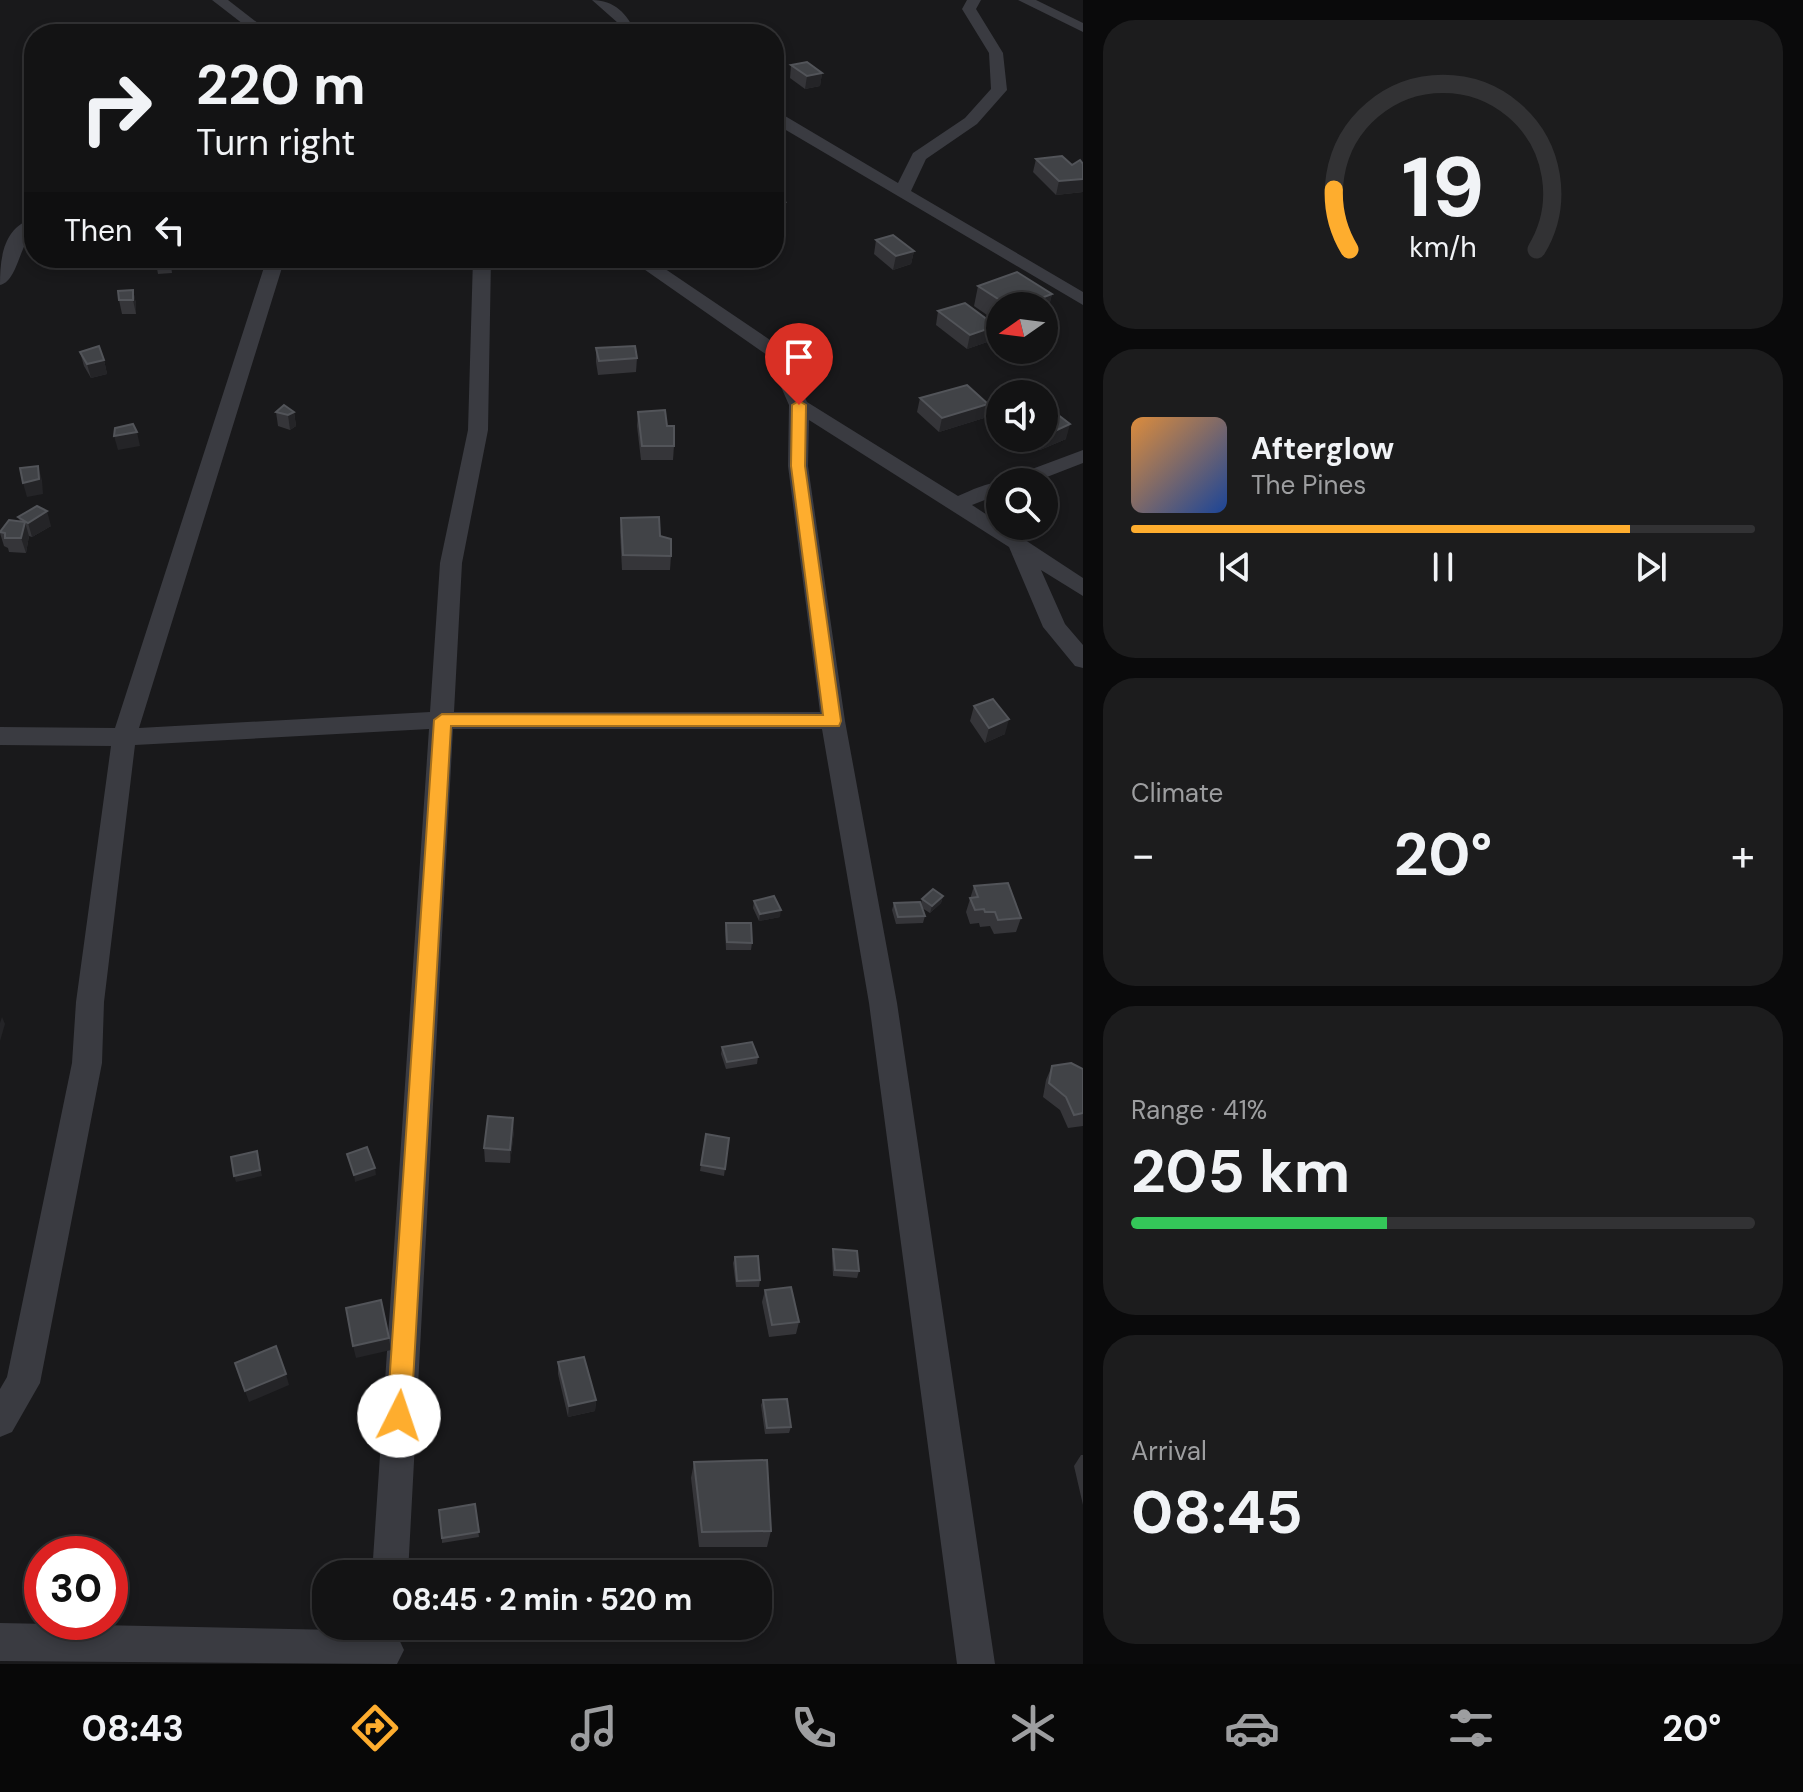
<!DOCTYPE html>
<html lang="en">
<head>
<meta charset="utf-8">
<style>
  :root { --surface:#131314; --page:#1c1c1d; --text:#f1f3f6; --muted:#9d9ea0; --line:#323234; --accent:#fead2e }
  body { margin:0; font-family:"DM Sans",sans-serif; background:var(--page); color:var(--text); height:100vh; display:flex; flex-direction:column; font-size:30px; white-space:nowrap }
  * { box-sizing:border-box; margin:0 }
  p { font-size:26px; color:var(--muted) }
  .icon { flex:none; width:44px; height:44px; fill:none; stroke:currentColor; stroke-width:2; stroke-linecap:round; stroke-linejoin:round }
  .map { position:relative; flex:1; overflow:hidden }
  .panel { display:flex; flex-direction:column; gap:20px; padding:20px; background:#0a0a0b; width:720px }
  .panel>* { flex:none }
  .guide { position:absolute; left:24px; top:24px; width:760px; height:244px; border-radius:32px; box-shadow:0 4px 12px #0003,0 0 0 2px var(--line); background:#131314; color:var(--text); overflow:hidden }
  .needle { width:52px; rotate:256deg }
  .tools { position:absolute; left:986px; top:292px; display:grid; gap:16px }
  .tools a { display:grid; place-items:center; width:72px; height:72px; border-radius:50%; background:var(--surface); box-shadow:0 4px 12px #0003,0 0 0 2px var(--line); font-size:40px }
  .speed { position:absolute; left:24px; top:1536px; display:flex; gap:16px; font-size:40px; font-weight:700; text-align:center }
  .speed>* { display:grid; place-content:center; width:104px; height:104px; border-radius:50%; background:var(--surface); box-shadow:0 4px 12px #0003,0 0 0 2px var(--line); line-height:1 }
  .speed .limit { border:12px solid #d22; background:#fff; color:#111 }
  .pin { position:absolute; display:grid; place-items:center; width:68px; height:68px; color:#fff; margin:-82px -34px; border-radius:50% 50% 50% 0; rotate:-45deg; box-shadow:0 0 8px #0007 }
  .pin .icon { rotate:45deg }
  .me { position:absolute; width:88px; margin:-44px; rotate:4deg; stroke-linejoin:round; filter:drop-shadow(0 0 6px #0008) }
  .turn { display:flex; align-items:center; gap:28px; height:168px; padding:0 40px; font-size:36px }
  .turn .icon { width:104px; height:104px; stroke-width:2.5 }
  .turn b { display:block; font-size:56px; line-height:68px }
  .then { display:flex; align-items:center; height:76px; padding:0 40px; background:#0003; gap:16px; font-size:30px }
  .big { font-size:60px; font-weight:700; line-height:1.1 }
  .panel .widget { flex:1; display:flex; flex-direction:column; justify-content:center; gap:12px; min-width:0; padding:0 28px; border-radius:32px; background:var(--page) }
  .panel .dial { align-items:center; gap:0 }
  .dial svg { height:208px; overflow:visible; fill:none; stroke:var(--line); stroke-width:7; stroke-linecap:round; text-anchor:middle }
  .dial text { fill:var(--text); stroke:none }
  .song { display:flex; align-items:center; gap:24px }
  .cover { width:96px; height:96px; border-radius:12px; background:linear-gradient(135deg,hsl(30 70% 55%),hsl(220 70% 35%)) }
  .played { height:8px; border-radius:4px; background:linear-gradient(90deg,var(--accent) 80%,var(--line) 80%) }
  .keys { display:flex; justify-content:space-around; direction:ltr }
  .heat { display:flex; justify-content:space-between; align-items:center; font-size:44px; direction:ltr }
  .charge { height:12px; border-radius:6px; background:linear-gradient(90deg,#34c759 41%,var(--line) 0) }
  .trip { position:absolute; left:312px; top:1560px; width:460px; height:80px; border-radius:32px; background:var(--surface); box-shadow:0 4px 12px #0003,0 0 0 2px var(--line); font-weight:700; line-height:80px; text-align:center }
  .dock { display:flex; height:128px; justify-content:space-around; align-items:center; background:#080808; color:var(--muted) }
  .dock .icon { width:56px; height:56px }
  .dock .active { color:var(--accent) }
  .dock b { font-size:36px; color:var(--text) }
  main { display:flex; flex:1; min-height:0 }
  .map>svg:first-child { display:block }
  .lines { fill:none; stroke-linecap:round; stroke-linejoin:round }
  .minor { fill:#3a3b41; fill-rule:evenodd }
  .wall { fill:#353539 }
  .shaded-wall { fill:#242427 }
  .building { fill:#414347; stroke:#525459; stroke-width:2 }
  .route { fill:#fead2e; stroke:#a5701e; stroke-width:2 }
</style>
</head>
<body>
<main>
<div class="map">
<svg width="1083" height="1664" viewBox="0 0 1083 1664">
  <rect width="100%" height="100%" fill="#19191b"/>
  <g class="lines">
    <!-- minor -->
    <g class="minor">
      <path d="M212 0H228L272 34H256Z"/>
      <path d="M592 0C614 0 628 14 636 34H622L618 23Z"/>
      <path d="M967 0H981L976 9 1003 53 1007 90 977 124 926 159 911 191 1083 292V305L774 123V111L780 113 898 183 913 153 965 118 991 89 989 53 962 9Z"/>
      <path d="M1018 0H1036L1083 23V32Z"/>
      <path d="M34 218V232C19 244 18 281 0 285 0 258 3 227 34 218Z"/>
      <path d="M267 258H285L139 728 430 712 440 563 468 430 473 258H491L488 430 462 563 454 712H820L788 466 789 405 767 355 628 258H649L782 348 807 402 958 496C972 490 989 481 1005 482L1008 478 1083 450V463L1034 482H1000V494L972 505 1083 578V596L1041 570 1065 624 1083 645V668L1075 666 1043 627 1009 547 809 420 808 466 845 721 897 1003 995 1664H957L869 1003 822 729H453L408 1574H372L429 729 135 745 104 1002 102 1063 40 1383 12 1432 0 1437V1389L7 1377 72 1063 76 1002 111 746 0 745V727L115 728Z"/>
      <path d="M0 1623 385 1631 398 1637 404 1650 397 1664 0 1661Z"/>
    </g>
  </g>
  <!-- wall -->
  <g class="wall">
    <path d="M791 65 822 73 820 86 805 89 790 78Z"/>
    <path d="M1036 159 1072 165 1083 164V192L1056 195 1033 172Z"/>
    <path d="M876 240 914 251 911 264 893 270 874 254Z"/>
    <path d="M155 258H170L172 273 158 274Z"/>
    <path d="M978 286 1052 294 1047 314 1044 316V306H1000V324L974 306Z"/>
    <path d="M133 290 136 304V314H122L119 300Z"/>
    <path d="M938 311 993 340 967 349 936 325Z"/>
    <path d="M596 348 637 358 636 372 598 375 596 362Z"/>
    <path d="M80 352 104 360 107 374 91 378 84 366Z"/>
    <path d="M920 398 988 404 984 418 939 432 917 412Z"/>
    <path d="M276 412H294L296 426 290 430 278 426Z"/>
    <path d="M638 412 674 446 673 460H641L637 426Z"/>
    <path d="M1024 438H1044L1066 439 1040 450Z"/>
    <path d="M18 517 51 526 32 537 29 536 26 553 9 552 8 548 4 546 0 533V531L20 521Z"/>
    <path d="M621 518 671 556 670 570H622L620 532Z"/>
    <path d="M974 706 1005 734 985 743 970 721Z"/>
    <path d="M974 886 1021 918 1016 932 994 934 990 926 980 927 979 923 970 924 966 912Z"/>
    <path d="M943 896 941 903 930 913 922 908 925 916 923 923 896 924 892 910 894 903 921 904 922 899Z"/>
    <path d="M754 901 780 917 759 921 753 908Z"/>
    <path d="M726 923 752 943 751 950H726L725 930Z"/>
    <path d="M722 1047 758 1057 757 1064 726 1069 721 1054Z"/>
    <path d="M1052 1066 1083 1069V1126L1068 1128 1060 1110 1043 1097 1046 1080Z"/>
    <path d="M514 1131 510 1163 485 1162 484 1148Z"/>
    <path d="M706 1134 729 1138 724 1176 700 1171Z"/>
    <path d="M833 1249 859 1271 857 1278 833 1276 832 1256Z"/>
    <path d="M735 1257 760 1280 759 1287H736L733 1263Z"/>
    <path d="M765 1290 799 1322 796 1334 769 1337 762 1302Z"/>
    <path d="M558 1362 596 1400 595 1411 568 1417 558 1374Z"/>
    <path d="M763 1400 791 1427 789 1433 765 1434 761 1405Z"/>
    <path d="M1081 1455H1083V1505L1074 1466Z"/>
    <path d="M694 1462 771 1531 767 1547H699L691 1478Z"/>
    <path d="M475 1504 479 1537 442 1543V1538Z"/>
  </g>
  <!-- shaded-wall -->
  <g class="shaded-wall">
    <path d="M822 73 820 86 805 89 807 76Z"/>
    <path d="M1083 179V192L1056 195 1059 181Z"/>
    <path d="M785 202 784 208 775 213 776 206Z"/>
    <path d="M914 251 911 264 893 270 896 256Z"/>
    <path d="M133 290 136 304V314L133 300Z"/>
    <path d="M1052 294 1047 314 1044 316V306H1020Z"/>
    <path d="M996 326 993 340 967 349 970 335Z"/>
    <path d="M104 360 107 374 91 378 87 364Z"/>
    <path d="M988 404 984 418 939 432 942 418Z"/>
    <path d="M294 412 296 426 290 430 288 415Z"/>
    <path d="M1070 424 1066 439 1040 450 1044 436Z"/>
    <path d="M137 432 140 446 118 450 114 436Z"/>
    <path d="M38 466 42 480 43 494 27 497 23 483Z"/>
    <path d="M47 511 51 526 32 537 28 523Z"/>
    <path d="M25 522 29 536 26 553 21 538Z"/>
    <path d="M1009 719 1005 734 985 743 989 728Z"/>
    <path d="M943 896 941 903 930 913 932 906Z"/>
    <path d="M781 910 780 917 759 921 760 914Z"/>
    <path d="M2 1017 5 1024 0 1041V1023Z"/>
    <path d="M513 1118 514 1131 510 1163V1150Z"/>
    <path d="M257 1151 262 1176 236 1182 234 1176Z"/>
    <path d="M375 1168 376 1175 355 1182 354 1175Z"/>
    <path d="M389 1338 391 1350 356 1358 353 1346Z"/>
    <path d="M286 1374 289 1385 249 1402 245 1391Z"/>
    <path d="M596 1400 595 1411 568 1417 569 1406Z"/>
  </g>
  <!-- building -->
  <g class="building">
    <path d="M807 62 822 73 807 76 791 65Z"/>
    <path d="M1062 156 1072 165 1080 160 1083 164V179L1059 181 1036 159Z"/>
    <path d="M774 195 785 202 776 206 774 205Z"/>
    <path d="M893 235 914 251 896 256 876 240Z"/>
    <path d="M155 258H169V260H156Z"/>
    <path d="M1017 272 1052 294 1020 306H1009L978 286Z"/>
    <path d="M133 290V300H119L118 291Z"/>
    <path d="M965 303 996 326 970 335 938 311Z"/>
    <path d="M99 346 104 360 87 364 80 352Z"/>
    <path d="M635 346 637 358 599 361 596 348Z"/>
    <path d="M967 385 988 404 942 418 920 398Z"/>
    <path d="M1044 404 1070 424 1044 436Z"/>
    <path d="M284 405 294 412 288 415 276 412Z"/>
    <path d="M665 410 667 426H674V446H642L638 412Z"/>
    <path d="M133 424 137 432 114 436 115 428Z"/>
    <path d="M38 466 39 479 23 483 20 468Z"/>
    <path d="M37 506 47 511 28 523 18 517Z"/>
    <path d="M659 517 660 536 671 539V556L623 555 621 518Z"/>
    <path d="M9 520 25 522 21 538H5V533L0 532Z"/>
    <path d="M993 699 1009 719 989 728 974 706Z"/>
    <path d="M1008 883 1021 918 998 920 995 912H985L984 909 975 910 970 898 978 897 974 886Z"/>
    <path d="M933 889 943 896 932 906 922 899Z"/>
    <path d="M774 896 781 910 760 914 754 901Z"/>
    <path d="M920 902 925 916 898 917 894 903Z"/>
    <path d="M726 923H751L752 943 727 942Z"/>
    <path d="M752 1042 758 1057 727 1062 722 1047Z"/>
    <path d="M1071 1063 1083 1069V1113L1074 1115 1066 1097 1049 1083 1052 1066Z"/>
    <path d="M488 1116 513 1118 510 1150 484 1148Z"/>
    <path d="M706 1134 729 1138 725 1169 701 1165Z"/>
    <path d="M367 1147 375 1168 354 1175 347 1154Z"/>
    <path d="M257 1151 260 1170 234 1176 231 1157Z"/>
    <path d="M833 1249 857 1251 859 1271 835 1270Z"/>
    <path d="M758 1256 760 1280 737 1281 735 1257Z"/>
    <path d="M791 1287 799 1322 772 1325 765 1290Z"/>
    <path d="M381 1300 389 1338 353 1346 346 1308Z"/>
    <path d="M276 1346 286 1374 245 1391 235 1363Z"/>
    <path d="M584 1357 596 1400 569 1406 558 1362Z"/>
    <path d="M787 1399 791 1427 767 1428 763 1400Z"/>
    <path d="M767 1460 771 1531 702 1532 694 1462Z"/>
    <path d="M475 1504 479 1532 442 1538 439 1510Z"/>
  </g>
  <!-- route -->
  <path class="route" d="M799 401 806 405 805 466 841 721 839 726H451L411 1416 408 1424 399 1428 391 1424 387 1416 434 720 442 714 823 715 791 466 792 405Z"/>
</svg>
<div class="tools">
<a><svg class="needle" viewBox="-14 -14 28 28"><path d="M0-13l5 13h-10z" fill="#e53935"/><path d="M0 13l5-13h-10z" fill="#9d9ea0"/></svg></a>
<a><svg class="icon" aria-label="sound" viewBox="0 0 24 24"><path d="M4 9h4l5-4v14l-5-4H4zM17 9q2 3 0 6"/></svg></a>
<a><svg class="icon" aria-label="search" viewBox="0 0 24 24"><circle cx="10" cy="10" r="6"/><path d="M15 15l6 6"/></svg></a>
</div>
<div class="speed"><div class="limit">30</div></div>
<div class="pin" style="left:799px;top:405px;background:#d93025"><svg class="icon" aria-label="arrive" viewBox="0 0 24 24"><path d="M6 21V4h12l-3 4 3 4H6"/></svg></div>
<svg class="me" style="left:399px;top:1416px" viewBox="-20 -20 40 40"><circle r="19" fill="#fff"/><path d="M0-13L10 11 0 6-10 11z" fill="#fead2e"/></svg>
<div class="trip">08:45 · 2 min · 520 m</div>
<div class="guide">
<div class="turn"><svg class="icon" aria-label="right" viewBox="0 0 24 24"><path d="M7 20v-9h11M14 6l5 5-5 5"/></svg><div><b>220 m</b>Turn right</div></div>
<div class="then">Then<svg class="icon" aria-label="left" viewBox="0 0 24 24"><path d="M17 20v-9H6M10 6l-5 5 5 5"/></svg></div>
</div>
</div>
<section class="panel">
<div class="widget dial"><svg viewBox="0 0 100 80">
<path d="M14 69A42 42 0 1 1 86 69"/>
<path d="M14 69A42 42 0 0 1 8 46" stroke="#fead2e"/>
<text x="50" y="56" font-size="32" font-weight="700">19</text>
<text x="50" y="72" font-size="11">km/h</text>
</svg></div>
<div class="widget">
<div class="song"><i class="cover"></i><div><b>Afterglow</b><p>The Pines</p></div></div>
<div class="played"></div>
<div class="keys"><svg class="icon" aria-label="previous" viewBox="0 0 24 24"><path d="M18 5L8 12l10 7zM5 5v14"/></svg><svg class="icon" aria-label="pause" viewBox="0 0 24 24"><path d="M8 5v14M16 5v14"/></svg><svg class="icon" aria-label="next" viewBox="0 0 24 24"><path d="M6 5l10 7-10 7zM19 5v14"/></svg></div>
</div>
<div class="widget"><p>Climate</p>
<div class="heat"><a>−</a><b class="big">20°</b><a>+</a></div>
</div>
<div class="widget"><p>Range · 41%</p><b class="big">205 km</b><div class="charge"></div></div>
<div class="widget"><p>Arrival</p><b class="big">08:45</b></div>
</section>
</main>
<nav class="dock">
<b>08:43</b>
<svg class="icon active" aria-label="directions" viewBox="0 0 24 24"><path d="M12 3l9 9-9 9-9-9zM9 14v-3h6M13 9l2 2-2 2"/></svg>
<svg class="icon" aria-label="music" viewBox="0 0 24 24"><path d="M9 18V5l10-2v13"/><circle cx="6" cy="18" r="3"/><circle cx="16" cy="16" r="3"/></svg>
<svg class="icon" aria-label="phone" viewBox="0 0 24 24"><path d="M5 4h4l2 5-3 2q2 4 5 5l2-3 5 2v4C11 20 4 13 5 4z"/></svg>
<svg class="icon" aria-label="climate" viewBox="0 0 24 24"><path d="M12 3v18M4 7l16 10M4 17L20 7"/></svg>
<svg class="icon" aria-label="car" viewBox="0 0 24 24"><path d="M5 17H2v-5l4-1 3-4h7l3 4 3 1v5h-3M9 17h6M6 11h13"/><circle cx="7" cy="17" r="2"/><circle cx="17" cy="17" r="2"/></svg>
<svg class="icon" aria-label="filters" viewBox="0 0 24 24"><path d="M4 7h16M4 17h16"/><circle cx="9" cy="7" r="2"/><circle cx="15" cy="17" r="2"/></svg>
<b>20°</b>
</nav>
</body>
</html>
